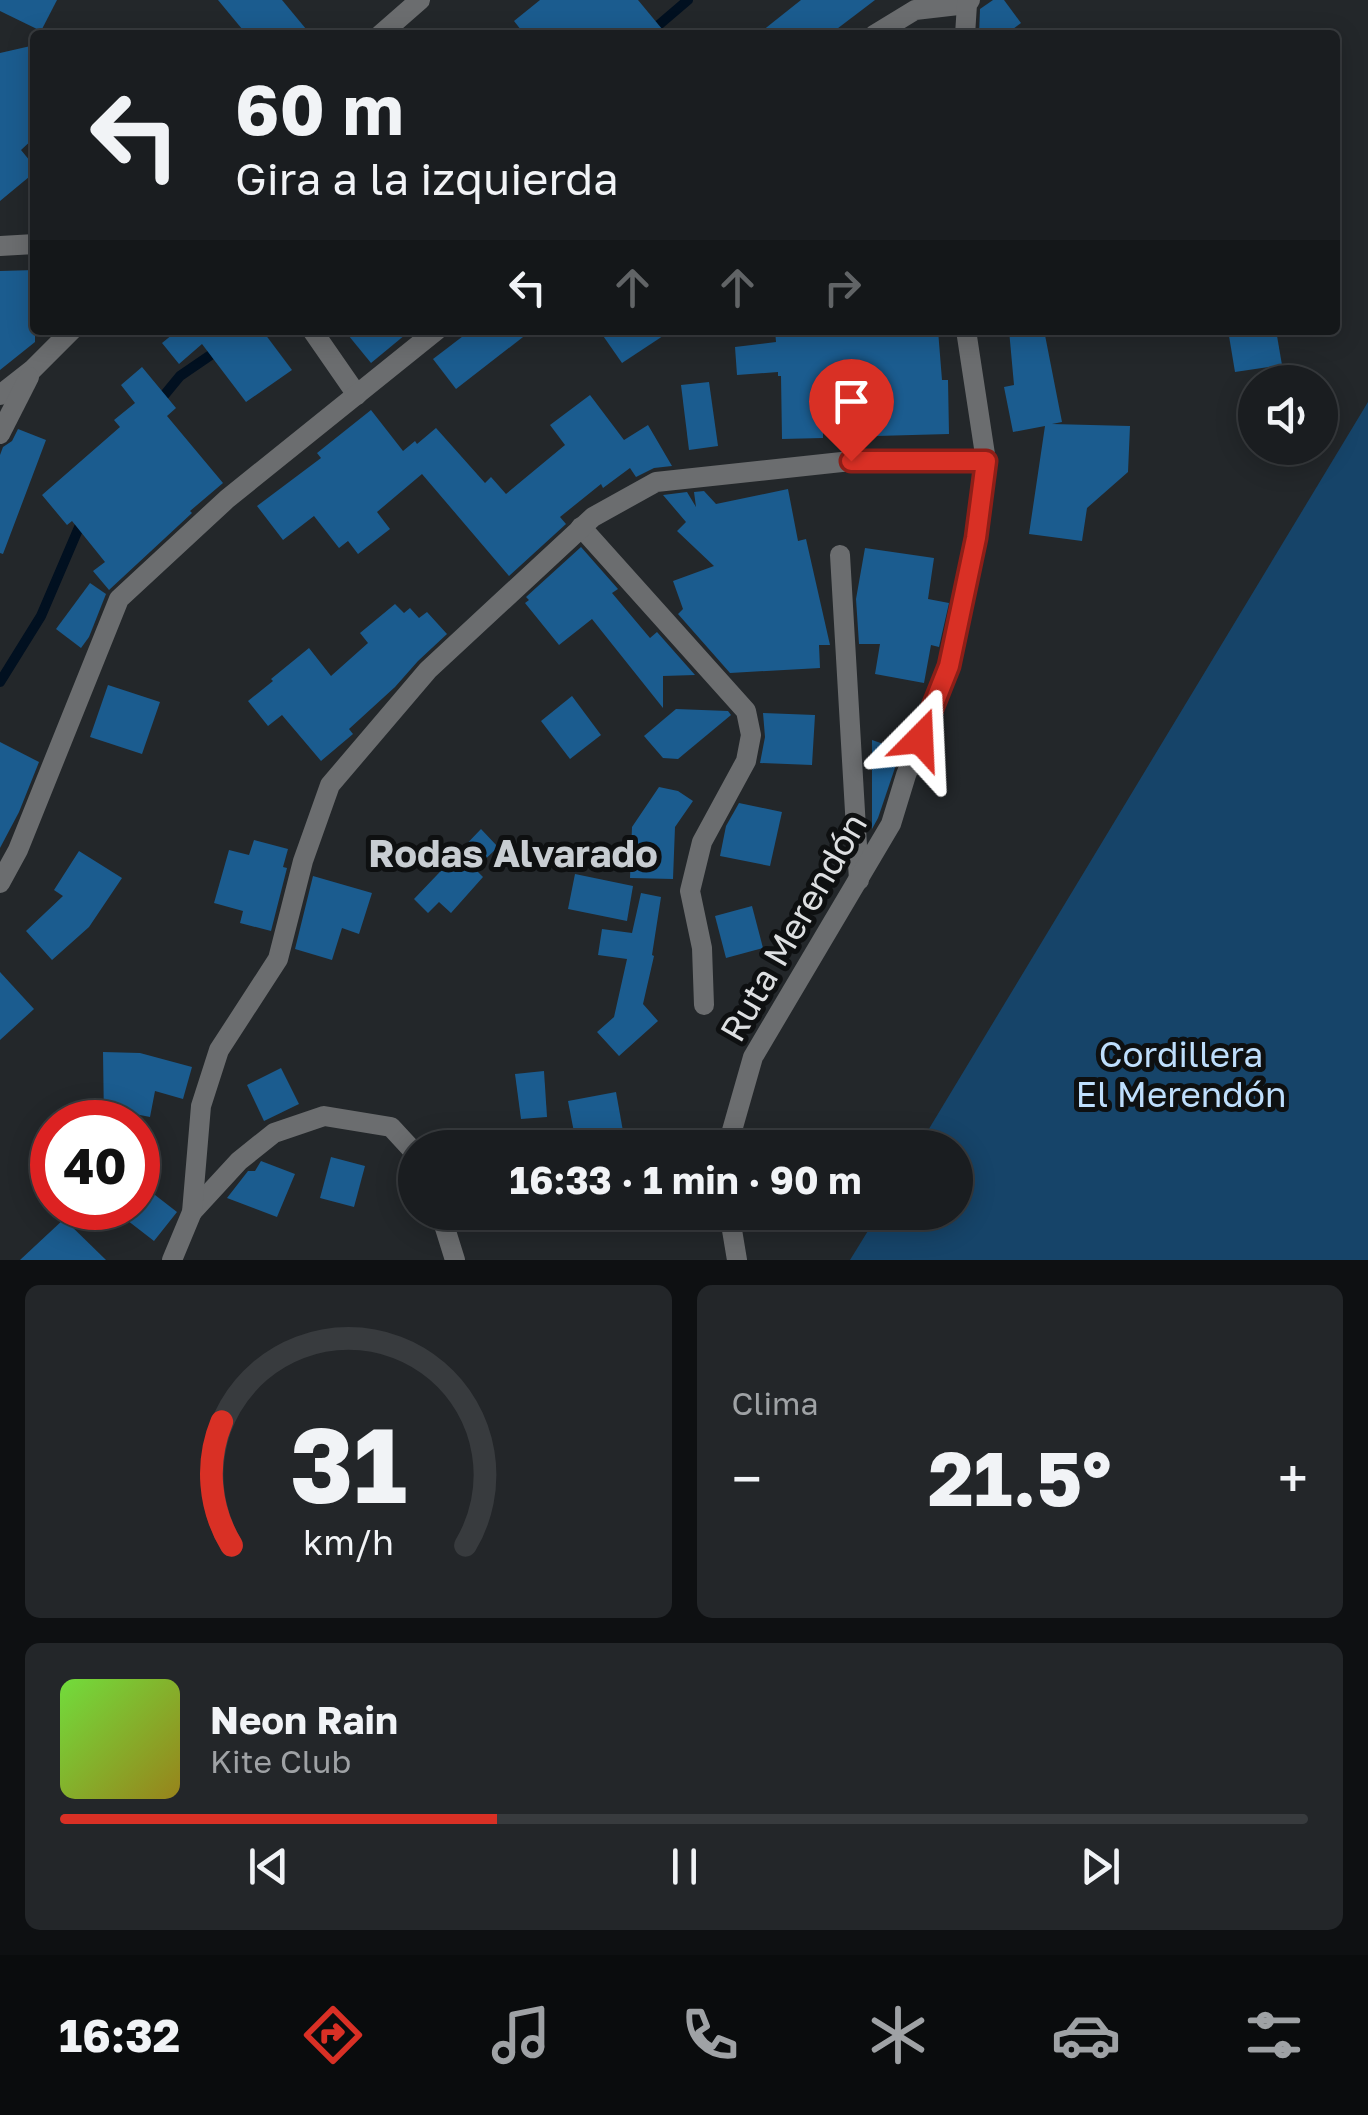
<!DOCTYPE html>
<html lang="es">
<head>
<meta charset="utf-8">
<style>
  :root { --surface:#1a1d20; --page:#232629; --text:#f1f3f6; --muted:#9fa2a5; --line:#383b3e; --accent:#d93025 }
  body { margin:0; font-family:"Golos Text",sans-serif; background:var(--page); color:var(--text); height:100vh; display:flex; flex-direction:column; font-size:38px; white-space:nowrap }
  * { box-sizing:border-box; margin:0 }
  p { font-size:32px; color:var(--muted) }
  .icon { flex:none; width:55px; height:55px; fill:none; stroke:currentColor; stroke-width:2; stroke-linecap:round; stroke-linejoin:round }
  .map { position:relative; height:1260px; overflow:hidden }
  .side { display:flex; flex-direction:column; gap:25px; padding:25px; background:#0e1012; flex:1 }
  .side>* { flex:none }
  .guide { position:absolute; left:30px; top:30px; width:1310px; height:305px; border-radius:10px; box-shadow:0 5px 25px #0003,0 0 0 2px var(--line); background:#1a1d20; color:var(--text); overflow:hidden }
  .fabs { position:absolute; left:1238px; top:365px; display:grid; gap:20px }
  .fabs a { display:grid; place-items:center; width:100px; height:100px; border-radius:50%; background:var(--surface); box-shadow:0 5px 25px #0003,0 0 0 2px var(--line); font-size:50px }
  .speed { position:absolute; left:30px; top:1100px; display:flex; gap:20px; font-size:50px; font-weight:700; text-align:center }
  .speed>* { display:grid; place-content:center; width:130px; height:130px; border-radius:50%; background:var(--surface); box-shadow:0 5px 25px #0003,0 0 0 2px var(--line); line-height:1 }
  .speed .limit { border:15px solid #d22; background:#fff; color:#111 }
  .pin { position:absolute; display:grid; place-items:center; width:85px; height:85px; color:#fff; margin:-102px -42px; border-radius:50% 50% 50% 0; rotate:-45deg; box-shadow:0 0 10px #0007 }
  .pin .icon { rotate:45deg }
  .me { position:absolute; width:110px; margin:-55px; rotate:21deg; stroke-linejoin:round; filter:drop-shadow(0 0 8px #0008) }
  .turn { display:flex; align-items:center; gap:35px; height:210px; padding:0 40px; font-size:45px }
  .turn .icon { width:130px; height:130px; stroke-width:2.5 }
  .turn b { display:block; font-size:70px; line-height:85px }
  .lanes { display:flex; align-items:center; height:95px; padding:0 40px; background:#0003; justify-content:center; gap:50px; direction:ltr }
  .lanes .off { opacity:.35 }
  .big { font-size:75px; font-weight:700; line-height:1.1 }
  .side .tile { flex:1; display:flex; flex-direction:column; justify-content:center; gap:15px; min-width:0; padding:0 35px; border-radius:15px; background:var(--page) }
  .side .dial { align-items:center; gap:0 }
  .dial svg { height:260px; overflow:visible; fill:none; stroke:var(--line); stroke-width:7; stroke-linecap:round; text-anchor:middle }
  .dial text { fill:var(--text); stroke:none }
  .song { display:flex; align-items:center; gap:30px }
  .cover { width:120px; height:120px; border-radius:15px; background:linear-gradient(135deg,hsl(100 70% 55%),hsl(50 70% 35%)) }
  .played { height:10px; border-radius:5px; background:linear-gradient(90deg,var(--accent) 35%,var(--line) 35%) }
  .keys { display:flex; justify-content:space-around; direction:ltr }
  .heat { display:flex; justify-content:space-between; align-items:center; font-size:55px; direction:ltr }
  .side .tiles { flex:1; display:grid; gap:25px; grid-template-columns:1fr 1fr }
  .tile:last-child { grid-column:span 2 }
  .trip { position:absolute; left:398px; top:1130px; width:575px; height:100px; border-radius:50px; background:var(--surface); box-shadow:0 5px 25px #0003,0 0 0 2px var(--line); font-weight:700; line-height:100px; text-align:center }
  .tab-bar { display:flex; height:160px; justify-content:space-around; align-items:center; background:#0a0c0d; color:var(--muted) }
  .tab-bar .icon { width:70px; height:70px }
  .tab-bar .on { color:var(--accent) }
  .tab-bar b { font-size:45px; color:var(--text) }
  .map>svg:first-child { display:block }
  .green { fill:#164469 }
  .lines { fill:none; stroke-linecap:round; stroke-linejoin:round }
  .stream { stroke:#011020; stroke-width:10 }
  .building { fill:#1b5c8f }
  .minor { stroke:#6b6d6f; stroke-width:20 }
  .tertiary { stroke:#6b6d6f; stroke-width:20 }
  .route-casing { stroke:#8d1f18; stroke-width:25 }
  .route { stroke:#d93025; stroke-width:18 }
  .labels { text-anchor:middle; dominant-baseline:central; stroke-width:10; stroke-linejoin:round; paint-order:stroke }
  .street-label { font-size:35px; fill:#dddfe1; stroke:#0e1011 }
  .park-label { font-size:35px; fill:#bedefc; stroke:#0e1011 }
  .neighbourhood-label { font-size:38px; font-weight:bold; fill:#c8cdd2; stroke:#0e1011 }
</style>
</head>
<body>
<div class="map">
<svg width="1368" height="1260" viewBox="0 0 1368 1260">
  <rect width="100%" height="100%" fill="#23272a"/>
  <!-- green -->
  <path class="green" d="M1368 402V1260H850L879 1213 955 1212V1148L918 1147Z"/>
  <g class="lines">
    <!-- stream -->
    <g class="stream">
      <path d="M647 35 688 0"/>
      <path d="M157 404 180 376 218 350"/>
      <path d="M0 682 41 616 83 518"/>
    </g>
  </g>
  <!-- building -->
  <g class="building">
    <path d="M0 0H57L41 31 0 11Z"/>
    <path d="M218 0H282L311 35H247Z"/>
    <path d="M540 0H638L667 35H525L514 21Z"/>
    <path d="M801 0H875L829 35H757Z"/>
    <path d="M993 0H1004L1021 23 1005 35H979L980 9Z"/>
    <path d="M35 45V137L21 150 35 167V172L0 201V53Z"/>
    <path d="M35 270V342L0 370V271Z"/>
    <path d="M178 330H262L292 370 246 402 202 344 179 364 162 343Z"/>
    <path d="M344 330H411L371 363Z"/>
    <path d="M471 330H532L456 389 433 359Z"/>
    <path d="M599 330H672L622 363Z"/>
    <path d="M775 330H938L942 380H948L949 434 876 436V407H823V438L782 439 781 376H778V372L737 375 735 347 776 342Z"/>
    <path d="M1009 330H1044L1062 422 1052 424 1130 426 1128 472 1087 508 1082 541 1029 534 1045 426 1013 432 1004 387 1014 385Z"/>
    <path d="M1228 330H1276L1282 365 1235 372Z"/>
    <path d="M142 367 176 408 167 416 223 483 190 511 192 513 109 590 93 571 105 562 72 521 67 525 42 495 120 427 114 420 135 403 121 385Z"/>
    <path d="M709 382 718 446 689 450 681 385Z"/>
    <path d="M590 395 624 440 648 425 672 466 654 468 636 477 630 468 603 488 601 484 560 517 566 524 509 576 422 474 377 512 390 529 358 554 348 541 339 548 314 516 283 540 257 506 321 458 317 453 371 410 403 451 415 441 417 444 436 428 485 483 491 477 506 494 565 445 550 425Z"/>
    <path d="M18 429 46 440 3 554 0 553V455L3 447 12 441Z"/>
    <path d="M788 489 798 541 806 539 830 645H819L820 668 730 673 678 614 683 609 673 581 714 566 677 531 686 522 663 495 687 492 696 507 694 492 704 491 716 504Z"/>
    <path d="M581 547 618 589 612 593 650 638 657 632 695 675 663 676V708L592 619 559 645 525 603 529 600 526 597Z"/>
    <path d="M865 548 934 558 928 599 949 603 939 647 931 645 924 683 875 674 880 644H859L856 599Z"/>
    <path d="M90 583 106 594 89 637 81 648 56 629Z"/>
    <path d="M395 604 404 613 410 608 419 618 427 612 447 634 418 661 395 687 349 729 353 734 321 761 282 715 268 726 248 701 273 681 271 679 309 648 331 676 368 643 360 633Z"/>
    <path d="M108 685 160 702 142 754 90 737Z"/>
    <path d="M572 696 601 735 570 759 541 721Z"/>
    <path d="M676 709 728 711 731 715 678 759 663 758 644 736Z"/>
    <path d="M763 713 815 715 812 765 760 763 765 737Z"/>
    <path d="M872 740 901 750 878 818 872 829Z"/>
    <path d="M0 742 39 762 19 812 0 848Z"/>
    <path d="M659 787 678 791 693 801 675 827 673 879 630 878 632 827Z"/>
    <path d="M739 803 782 812 770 866 720 856 726 826Z"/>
    <path d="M481 829 498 847 475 869 483 877 451 913 439 902 428 913 414 899Z"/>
    <path d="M254 840 288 849 283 867 287 868 271 931 240 923 243 911 214 903 229 850 249 855Z"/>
    <path d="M79 851 122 878 89 927 52 960 26 931 63 896 54 890Z"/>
    <path d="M575 874 633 886 627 921 568 909Z"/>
    <path d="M313 876 372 893 359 934 342 928 332 960 295 949Z"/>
    <path d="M641 893 661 897 652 955 654 956 643 1004 658 1021 619 1056 597 1032 614 1017 627 959 598 955 602 929 632 933Z"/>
    <path d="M752 906 763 948 726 958 715 916Z"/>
    <path d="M0 972 34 1009 0 1040Z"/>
    <path d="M103 1052 140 1053 192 1067 183 1099 155 1091 150 1117 135 1114 134 1122H104Z"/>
    <path d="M281 1068 299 1104 264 1121 247 1085Z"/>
    <path d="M544 1071 547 1117 521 1119 515 1074Z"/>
    <path d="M616 1092 626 1148H577L568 1101Z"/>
    <path d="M331 1157 365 1166 354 1207 320 1198Z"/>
    <path d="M261 1161 295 1174 277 1217 227 1198 248 1171H255Z"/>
    <path d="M146 1188 177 1212 154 1241 123 1217 131 1208H138V1199Z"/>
    <path d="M64 1219 106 1260H20Z"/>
  </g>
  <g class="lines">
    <!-- minor -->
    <g class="minor">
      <path d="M380 35 420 0"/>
      <path d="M874 35 915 10 967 4"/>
      <path d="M0 246 35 244"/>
      <path d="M312 330 357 395"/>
      <path d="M0 395 32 370 72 330"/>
      <path d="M0 434 29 377"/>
      <path d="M581 527 746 711 751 735 746 761 702 842 690 891 702 948 704 1005"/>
      <path d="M840 555 859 880"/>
      <path d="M0 883 18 850 119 599 227 499 437 330"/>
      <path d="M192 1212 239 1161 274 1133 324 1116 391 1127 415 1153"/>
      <path d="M440 1212 455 1260"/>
      <path d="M172 1260 192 1212 201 1106 219 1050 278 959 303 861 330 785 428 670 593 517 656 482 851 461H986"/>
    </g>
    <!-- tertiary -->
    <g class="tertiary">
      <path d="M965 35 967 4 970 0"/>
      <path d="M727 1148 753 1057 891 824 906 775 949 666 977 538 986 461 966 330"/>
      <path d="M729 1212 737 1260"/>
    </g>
  </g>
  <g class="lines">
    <!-- route casing -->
    <g class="route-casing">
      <path id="route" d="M851 461H986L976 538 949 666 920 739"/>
    </g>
    <!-- route -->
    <use href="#route" class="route"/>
  </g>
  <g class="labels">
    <!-- street labels -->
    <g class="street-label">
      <text transform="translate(793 927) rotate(-60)">Ruta Merendón</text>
    </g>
    <!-- park labels -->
    <g class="park-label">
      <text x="1181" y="1054">Cordillera<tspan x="1181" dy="40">El Merendón</tspan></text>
    </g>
    <!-- neighbourhood labels -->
    <g class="neighbourhood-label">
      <text x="513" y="852">Rodas Alvarado</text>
    </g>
  </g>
</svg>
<div class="fabs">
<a><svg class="icon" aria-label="sound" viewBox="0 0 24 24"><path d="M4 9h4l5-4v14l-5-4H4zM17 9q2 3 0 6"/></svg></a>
</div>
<div class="speed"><div class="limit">40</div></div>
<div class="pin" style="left:851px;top:461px;background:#d93025"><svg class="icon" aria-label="arrive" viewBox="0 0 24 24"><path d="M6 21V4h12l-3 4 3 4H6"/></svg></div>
<svg class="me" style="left:920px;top:739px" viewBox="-20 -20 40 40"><path d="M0-17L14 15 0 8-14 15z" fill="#d93025" stroke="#fff" stroke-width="4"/></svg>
<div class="trip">16:33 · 1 min · 90 m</div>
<div class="guide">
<div class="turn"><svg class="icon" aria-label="left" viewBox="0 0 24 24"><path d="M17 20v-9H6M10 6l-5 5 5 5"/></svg><div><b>60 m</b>Gira a la izquierda</div></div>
<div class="lanes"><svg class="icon" aria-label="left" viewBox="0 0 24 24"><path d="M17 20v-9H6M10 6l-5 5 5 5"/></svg><svg class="icon off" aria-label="ahead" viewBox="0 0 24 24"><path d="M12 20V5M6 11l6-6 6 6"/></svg><svg class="icon off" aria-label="ahead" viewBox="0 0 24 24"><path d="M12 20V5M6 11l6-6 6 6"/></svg><svg class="icon off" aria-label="right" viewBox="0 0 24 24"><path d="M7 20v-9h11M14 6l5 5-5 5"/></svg></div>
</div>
</div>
<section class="side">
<div class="tiles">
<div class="tile dial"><svg viewBox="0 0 100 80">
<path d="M14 69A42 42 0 1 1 86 69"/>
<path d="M14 69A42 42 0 0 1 11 31" stroke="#d93025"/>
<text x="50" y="56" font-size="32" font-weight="700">31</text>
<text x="50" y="72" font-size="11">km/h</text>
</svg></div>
<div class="tile"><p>Clima</p>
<div class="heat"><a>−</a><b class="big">21.5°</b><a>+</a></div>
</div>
<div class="tile">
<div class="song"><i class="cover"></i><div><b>Neon Rain</b><p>Kite Club</p></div></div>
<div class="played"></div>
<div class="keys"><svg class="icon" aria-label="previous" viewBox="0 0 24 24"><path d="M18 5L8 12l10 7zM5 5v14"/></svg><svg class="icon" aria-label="pause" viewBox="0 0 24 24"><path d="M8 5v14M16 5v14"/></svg><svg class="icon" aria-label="next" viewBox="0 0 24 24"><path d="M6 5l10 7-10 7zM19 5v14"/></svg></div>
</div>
</div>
</section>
<nav class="tab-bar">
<b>16:32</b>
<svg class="icon on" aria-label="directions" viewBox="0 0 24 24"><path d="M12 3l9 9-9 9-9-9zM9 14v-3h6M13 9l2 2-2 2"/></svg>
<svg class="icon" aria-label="music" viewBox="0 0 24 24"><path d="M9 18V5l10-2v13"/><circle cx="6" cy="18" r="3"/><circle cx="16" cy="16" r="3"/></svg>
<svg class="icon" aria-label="phone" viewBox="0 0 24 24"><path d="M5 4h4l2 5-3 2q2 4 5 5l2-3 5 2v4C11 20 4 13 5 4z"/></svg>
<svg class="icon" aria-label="climate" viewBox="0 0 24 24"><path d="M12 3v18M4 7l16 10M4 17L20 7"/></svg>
<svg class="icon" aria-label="car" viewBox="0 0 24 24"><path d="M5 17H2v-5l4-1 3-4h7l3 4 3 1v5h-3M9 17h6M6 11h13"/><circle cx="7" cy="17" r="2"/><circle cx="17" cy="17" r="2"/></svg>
<svg class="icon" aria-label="filters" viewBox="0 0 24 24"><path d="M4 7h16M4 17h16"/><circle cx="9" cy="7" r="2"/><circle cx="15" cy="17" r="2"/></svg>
</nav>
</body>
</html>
